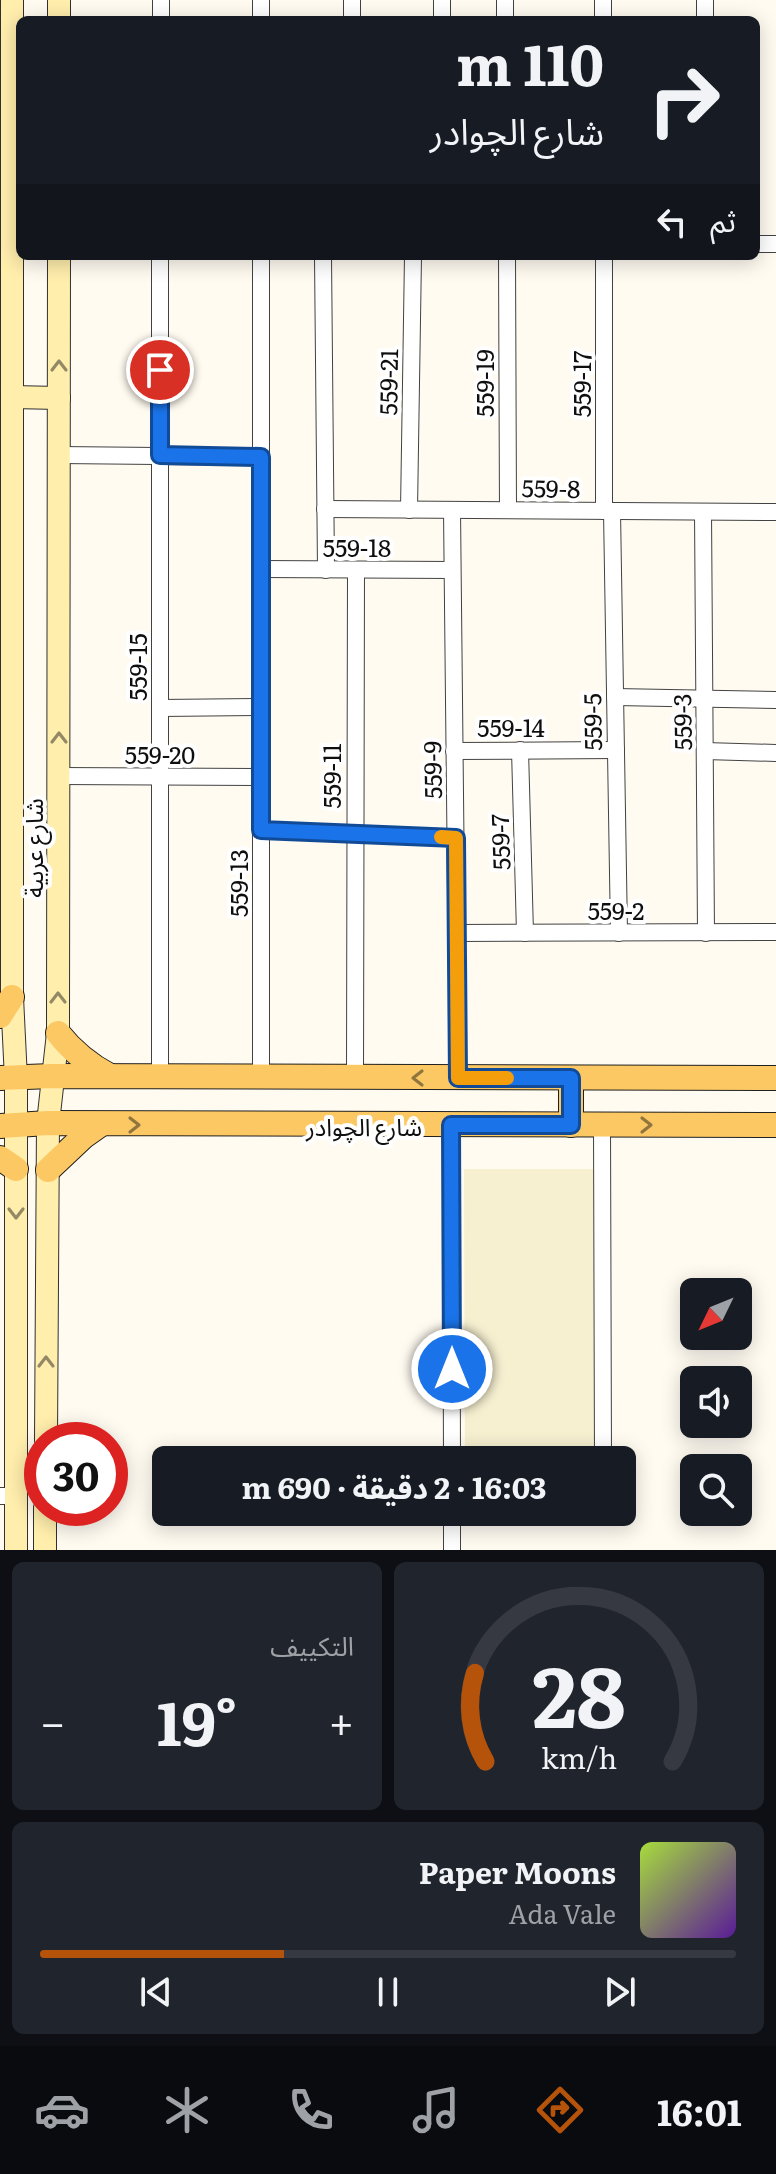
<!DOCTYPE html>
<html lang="ar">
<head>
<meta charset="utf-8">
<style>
  :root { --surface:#171b24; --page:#20242c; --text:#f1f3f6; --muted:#9ea1a6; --line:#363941; --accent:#b45309 }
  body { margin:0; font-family:Literata,"Noto Sans Arabic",serif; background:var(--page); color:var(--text); direction:rtl; height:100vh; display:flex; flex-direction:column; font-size:30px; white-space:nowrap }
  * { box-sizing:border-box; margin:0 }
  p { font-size:26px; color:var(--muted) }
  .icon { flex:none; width:44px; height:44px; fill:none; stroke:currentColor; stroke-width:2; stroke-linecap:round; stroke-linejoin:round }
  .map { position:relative; height:1550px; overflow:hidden; direction:ltr }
  .details { display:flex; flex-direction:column; gap:12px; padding:12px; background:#0d0f14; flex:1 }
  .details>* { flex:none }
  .hud { position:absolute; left:16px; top:16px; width:744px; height:244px; border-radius:12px; box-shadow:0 4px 20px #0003; direction:rtl; background:#171b24; color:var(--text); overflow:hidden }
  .needle { width:52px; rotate:227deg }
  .tools { position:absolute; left:680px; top:1278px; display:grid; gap:16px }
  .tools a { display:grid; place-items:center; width:72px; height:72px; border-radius:12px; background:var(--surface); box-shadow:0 4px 20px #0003; font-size:40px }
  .speed { position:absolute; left:24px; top:1422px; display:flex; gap:16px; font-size:40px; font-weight:700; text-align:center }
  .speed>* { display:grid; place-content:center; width:104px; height:104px; border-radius:50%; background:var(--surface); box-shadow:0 4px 20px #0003; line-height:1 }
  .speed .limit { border:12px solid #d22; background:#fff; color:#111 }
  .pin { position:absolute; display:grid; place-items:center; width:68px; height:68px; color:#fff; margin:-34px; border:4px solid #fff; border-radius:50%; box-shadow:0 2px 8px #0007 }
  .me { position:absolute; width:88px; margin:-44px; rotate:0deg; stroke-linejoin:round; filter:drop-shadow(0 0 6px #0008) }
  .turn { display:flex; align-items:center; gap:28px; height:168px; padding:0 24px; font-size:36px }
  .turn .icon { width:104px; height:104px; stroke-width:2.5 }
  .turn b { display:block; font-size:56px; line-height:68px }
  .then { display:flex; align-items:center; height:76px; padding:0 24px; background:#0003; gap:16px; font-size:30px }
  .big { font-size:60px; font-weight:700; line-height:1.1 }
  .details .tile { flex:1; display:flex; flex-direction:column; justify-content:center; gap:12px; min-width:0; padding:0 28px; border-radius:12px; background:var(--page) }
  .details .dial { align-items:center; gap:0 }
  .dial svg { height:208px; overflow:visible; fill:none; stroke:var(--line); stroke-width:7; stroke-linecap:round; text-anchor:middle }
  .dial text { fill:var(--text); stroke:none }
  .song { display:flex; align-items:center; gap:24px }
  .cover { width:96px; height:96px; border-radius:12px; background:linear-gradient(135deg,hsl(80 70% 55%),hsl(270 70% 35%)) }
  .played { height:8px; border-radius:4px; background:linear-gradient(90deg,var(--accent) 35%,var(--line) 35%) }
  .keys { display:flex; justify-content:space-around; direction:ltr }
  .heat { display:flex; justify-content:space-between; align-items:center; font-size:44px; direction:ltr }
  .details .tiles { flex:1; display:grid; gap:12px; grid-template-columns:1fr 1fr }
  .tile:last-child { grid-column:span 2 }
  .trip { position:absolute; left:152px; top:1446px; width:484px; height:80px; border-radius:12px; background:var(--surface); box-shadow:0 4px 20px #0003; font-weight:700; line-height:80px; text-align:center; direction:rtl }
  .tab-bar { display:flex; height:128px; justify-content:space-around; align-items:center; background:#090b0e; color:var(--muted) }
  .tab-bar .icon { width:56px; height:56px }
  .tab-bar .current { color:var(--accent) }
  .tab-bar b { font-size:36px; color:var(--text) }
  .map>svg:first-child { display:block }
  .farmland { fill:#f6efd0 }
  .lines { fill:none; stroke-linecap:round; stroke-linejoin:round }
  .street-casing { stroke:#424242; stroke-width:18 }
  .secondary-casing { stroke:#313131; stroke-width:24 }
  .primary-casing { stroke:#202020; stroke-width:26 }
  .street { stroke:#fff; stroke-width:16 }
  .secondary { stroke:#ffeeac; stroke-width:22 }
  .primary { stroke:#fcc864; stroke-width:24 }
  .oneway { stroke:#938a65 }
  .oneway2 { stroke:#91753e }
  .route-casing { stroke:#114b97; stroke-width:20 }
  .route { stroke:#1a73e8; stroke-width:14 }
  .slow { stroke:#f59e0b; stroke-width:14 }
  .labels { text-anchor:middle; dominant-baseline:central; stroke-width:8; stroke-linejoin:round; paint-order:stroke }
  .street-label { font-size:24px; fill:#0f0f0f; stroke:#fff }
</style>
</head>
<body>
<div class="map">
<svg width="776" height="1550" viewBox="0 0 776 1550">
  <rect width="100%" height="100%" fill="#fffbf1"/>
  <!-- farmland -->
  <path class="farmland" d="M464 1169H594V1460H465Z"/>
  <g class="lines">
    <!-- street casing -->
    <g class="street-casing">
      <g id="street">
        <path d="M442 0V20"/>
        <path d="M505 0V20"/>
        <path d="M603 0V20"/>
        <path d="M705 0V20"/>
        <path d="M161 20V0"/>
        <path d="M261 20V0"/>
        <path d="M352 20V0"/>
        <path d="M756 244H776"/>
        <path d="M323 256 326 570"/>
        <path d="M507 256 508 510"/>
        <path d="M604 256V511"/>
        <path d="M59 455 261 457"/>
        <path d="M325 509 776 512"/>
        <path d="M409 510 413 256"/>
        <path d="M452 510 458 1078"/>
        <path d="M612 511 619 933"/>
        <path d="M703 512 706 933"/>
        <path d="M261 569 452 570"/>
        <path d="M615 697 776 700"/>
        <path d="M160 708 261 707"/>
        <path d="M520 750 525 933"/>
        <path d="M454 751 616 750"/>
        <path d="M705 751 776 753"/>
        <path d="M59 776 261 777"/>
        <path d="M261 830 456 838"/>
        <path d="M457 933 776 932"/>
        <path d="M160 1077V256"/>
        <path d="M261 1077V256"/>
        <path d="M355 1077 356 570"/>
        <path d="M451 1125 452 1460"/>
        <path d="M602 1125 603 1460"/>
        <path d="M0 1496H16"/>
        <path d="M452 1512V1550"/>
      </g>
    </g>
    <!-- secondary casing -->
    <g class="secondary-casing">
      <g id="secondary">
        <path d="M12 0V997L16 1079V1550"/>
        <path d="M59 20V0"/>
        <path d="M12 397 59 398"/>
        <path d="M46 1440 48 1123 58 1033 59 256"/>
        <path d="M45 1550V1508"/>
      </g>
    </g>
    <!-- primary casing -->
    <g class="primary-casing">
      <g id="primary">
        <path d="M0 1016 12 997"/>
        <path d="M58 1033C73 1052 89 1065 110 1076"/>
        <path d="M0 1078 52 1076 776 1078"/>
        <path d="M571 1125V1078"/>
        <path d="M0 1126 48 1123 776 1125"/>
        <path d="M0 1158 16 1169"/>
        <path d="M48 1170 83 1137 100 1125"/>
      </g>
    </g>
    <!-- street -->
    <use href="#street" class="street"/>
    <!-- secondary -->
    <use href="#secondary" class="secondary"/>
    <!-- primary -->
    <use href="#primary" class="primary"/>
  </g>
  <!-- one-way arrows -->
  <defs><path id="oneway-chevron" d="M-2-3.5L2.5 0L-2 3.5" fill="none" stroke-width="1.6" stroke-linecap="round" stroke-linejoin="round" transform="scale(2)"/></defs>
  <g class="oneway">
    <use href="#oneway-chevron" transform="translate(59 366) rotate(-90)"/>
    <use href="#oneway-chevron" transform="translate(59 738) rotate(-90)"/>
    <use href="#oneway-chevron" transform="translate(58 998) rotate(-90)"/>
    <use href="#oneway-chevron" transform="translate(16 1213) rotate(90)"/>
    <use href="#oneway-chevron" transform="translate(46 1362) rotate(-90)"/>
  </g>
  <g class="oneway2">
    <use href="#oneway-chevron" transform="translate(418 1078) rotate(-180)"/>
    <use href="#oneway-chevron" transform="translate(134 1125)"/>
    <use href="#oneway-chevron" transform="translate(646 1125)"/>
  </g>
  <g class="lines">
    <!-- route casing -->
    <g class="route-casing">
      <path id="route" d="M160 370V455L261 457V830L456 838 458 1078H571V1125H451L452 1369"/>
    </g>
    <!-- route -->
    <use href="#route" class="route"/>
    <!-- slow -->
    <path class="slow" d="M441 837 456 838 458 1078H507"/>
  </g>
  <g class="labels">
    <!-- street labels -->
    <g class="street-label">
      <text transform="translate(387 382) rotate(-89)">559-21</text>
      <text transform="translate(483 383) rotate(-90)">559-19</text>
      <text transform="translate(580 384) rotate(-90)">559-17</text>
      <text transform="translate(551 487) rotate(1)">559-8</text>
      <text x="357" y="546">559-18</text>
      <text transform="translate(136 667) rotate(-90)">559-15</text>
      <text transform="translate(591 722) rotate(-91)">559-5</text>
      <text transform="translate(681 722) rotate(-91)">559-3</text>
      <text x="511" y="726">559-14</text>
      <text x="160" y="753">559-20</text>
      <text transform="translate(431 770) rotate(-91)">559-9</text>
      <text transform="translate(330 776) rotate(-90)">559-11</text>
      <text transform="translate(499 842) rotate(-92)">559-7</text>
      <text transform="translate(32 848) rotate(-90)">شارع عربية</text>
      <text transform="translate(237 883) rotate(-90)">559-13</text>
      <text x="616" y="909">559-2</text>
      <text x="364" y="1125">شارع الچوادر</text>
    </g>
  </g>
</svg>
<div class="tools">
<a><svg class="needle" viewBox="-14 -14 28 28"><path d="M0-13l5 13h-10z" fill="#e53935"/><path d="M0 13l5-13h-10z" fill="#9ea1a6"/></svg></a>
<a><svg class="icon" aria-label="sound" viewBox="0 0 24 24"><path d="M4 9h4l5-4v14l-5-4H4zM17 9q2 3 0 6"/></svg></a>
<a><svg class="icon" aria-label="search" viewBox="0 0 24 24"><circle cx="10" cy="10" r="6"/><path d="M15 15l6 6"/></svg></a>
</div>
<div class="speed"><div class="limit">30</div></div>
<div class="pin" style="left:160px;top:370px;background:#d93025"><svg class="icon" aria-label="arrive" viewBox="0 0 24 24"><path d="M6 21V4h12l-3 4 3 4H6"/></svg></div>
<svg class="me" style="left:452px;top:1369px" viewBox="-20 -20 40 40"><circle r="17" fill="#1a73e8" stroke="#fff" stroke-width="3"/><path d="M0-11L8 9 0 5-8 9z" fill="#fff"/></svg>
<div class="trip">16:03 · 2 دقيقة · 690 m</div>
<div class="hud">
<div class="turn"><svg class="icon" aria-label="right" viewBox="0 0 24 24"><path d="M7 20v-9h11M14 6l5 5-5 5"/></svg><div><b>110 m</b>شارع الچوادر</div></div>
<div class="then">ثم<svg class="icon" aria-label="left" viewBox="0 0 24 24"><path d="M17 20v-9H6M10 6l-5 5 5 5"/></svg></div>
</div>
</div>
<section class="details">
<div class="tiles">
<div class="tile dial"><svg viewBox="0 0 100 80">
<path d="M14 69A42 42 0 1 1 86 69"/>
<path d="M14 69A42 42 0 0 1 10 35" stroke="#b45309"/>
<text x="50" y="56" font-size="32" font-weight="700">28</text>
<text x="50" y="72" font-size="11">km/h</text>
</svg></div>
<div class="tile"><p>التكييف</p>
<div class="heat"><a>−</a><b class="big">19°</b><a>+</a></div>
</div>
<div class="tile">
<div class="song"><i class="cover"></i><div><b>Paper Moons</b><p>Ada Vale</p></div></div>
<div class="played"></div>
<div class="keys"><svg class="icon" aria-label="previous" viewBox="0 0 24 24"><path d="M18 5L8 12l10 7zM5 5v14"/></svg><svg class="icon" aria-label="pause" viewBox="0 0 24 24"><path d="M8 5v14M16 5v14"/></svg><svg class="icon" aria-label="next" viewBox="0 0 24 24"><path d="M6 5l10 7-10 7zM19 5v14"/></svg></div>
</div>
</div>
</section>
<nav class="tab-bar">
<b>16:01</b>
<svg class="icon current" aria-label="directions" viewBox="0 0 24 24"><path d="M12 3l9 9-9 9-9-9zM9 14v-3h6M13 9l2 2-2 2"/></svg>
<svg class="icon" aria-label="music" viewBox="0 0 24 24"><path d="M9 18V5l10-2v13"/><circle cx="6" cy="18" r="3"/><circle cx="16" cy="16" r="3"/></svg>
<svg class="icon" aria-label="phone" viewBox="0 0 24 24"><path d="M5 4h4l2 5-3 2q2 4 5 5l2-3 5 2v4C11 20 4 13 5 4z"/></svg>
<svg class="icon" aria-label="climate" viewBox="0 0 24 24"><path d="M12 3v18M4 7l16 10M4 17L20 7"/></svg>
<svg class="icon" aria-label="car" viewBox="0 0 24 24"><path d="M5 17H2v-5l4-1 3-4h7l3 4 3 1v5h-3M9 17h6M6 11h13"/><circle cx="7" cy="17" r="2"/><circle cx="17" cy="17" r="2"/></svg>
</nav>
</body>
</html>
